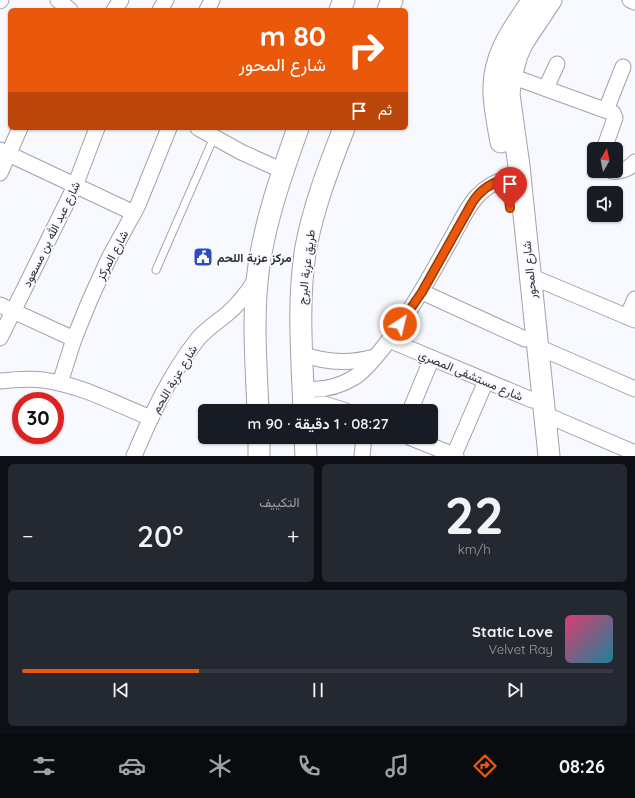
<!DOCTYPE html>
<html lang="ar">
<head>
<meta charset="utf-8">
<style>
  :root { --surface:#171b24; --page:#242831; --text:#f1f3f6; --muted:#9ea1a6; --line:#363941; --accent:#ea580c }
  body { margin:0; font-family:Quicksand,Vazirmatn,sans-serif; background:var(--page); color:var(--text); direction:rtl; height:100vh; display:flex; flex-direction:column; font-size:15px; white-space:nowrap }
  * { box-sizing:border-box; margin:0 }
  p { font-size:13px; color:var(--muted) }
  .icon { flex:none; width:22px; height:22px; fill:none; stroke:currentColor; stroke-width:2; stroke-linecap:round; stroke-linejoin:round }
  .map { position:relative; height:456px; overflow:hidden; direction:ltr }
  .drawer { display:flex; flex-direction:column; gap:8px; padding:8px; background:#0d0f14; flex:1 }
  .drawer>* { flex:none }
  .top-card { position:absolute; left:8px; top:8px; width:400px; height:122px; border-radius:6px; box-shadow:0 1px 3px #0004; direction:rtl; background:#ea580c; color:#fff; overflow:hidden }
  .needle { width:26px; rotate:9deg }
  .buttons { position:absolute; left:587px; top:142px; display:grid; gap:8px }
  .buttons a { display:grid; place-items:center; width:36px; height:36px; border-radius:6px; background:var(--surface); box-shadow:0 1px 3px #0004; font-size:20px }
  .speed { position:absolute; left:12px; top:392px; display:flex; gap:8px; font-size:20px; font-weight:700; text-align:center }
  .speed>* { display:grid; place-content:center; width:52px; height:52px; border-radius:50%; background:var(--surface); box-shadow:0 1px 3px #0004; line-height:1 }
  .speed .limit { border:6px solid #d22; background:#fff; color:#111 }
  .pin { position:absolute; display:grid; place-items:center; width:34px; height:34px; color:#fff; margin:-41px -17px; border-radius:50% 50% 50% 0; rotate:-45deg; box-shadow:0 0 4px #0007 }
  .pin .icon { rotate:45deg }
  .me { position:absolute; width:44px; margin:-22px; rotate:35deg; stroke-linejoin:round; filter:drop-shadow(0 0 3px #0008) }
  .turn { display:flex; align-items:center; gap:14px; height:84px; padding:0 16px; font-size:18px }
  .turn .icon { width:52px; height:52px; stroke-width:2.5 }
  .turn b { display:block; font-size:28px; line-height:34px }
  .then { display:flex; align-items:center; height:38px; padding:0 16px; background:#0003; gap:8px; font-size:15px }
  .big { font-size:30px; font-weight:600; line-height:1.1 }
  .drawer .tile { flex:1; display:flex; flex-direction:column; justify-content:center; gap:6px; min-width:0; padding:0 14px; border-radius:6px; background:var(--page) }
  .drawer .dial { align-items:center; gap:0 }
  .dial b { font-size:52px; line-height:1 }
  .song { display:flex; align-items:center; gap:12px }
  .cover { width:48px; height:48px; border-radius:6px; background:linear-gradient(135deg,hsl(340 70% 55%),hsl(190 70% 35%)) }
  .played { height:4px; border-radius:2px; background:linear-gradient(90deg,var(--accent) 30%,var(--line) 30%) }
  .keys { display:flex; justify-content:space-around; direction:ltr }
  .heat { display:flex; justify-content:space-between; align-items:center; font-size:22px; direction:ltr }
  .drawer .tiles { flex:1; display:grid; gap:8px; grid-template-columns:1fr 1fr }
  .tile:last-child { grid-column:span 2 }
  .trip { position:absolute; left:198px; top:404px; width:240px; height:40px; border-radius:6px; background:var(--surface); box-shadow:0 1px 3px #0004; font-weight:600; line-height:40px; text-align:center; direction:rtl }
  .dock { display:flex; height:64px; justify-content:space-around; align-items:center; background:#090b0e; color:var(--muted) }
  .dock .icon { width:28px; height:28px }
  .dock .on { color:var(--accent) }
  .dock b { font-size:18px; color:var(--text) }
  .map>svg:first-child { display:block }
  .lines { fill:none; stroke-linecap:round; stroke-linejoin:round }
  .lane-casing { stroke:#a0a3ab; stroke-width:9 }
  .street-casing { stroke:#a0a3ab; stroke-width:17 }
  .secondary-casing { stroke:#a0a3ab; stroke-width:23 }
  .lane { stroke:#fff; stroke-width:7 }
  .street { stroke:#fff; stroke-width:15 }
  .secondary { stroke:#fff; stroke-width:21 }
  .route-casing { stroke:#983908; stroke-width:10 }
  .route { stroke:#ea580c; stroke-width:7 }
  .labels { text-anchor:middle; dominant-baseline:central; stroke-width:3.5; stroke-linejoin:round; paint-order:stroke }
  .street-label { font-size:12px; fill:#2d2f32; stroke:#f7f9fe }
  .poi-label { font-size:12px; font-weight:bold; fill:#2d2f32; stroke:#f7f9fe; text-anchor:start }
</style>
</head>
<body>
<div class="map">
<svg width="635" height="456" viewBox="0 0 635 456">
  <rect width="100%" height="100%" fill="#f7f9fe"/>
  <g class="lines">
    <!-- lane casing -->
    <g class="lane-casing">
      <path id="lane" d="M156 270 214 137"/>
    </g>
    <!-- street casing -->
    <g class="street-casing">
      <g id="street">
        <path d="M58 0 70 10"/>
        <path d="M630 0 635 2"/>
        <path d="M0 1 1 0"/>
        <path d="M114 10 121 0"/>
        <path d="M160 10 166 0"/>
        <path d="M207 10 212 0"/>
        <path d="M511 76 613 113 615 118 604 149"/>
        <path d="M546 88 557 64"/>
        <path d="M606 110 623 67"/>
        <path d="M198 128 241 152 283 171"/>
        <path d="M0 150 134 213"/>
        <path d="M612 171C622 172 629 169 635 162"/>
        <path d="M0 173 20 128"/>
        <path d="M530 276 635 320"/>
        <path d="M422 292 525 339"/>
        <path d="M0 305 74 339"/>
        <path d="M627 317 635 299"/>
        <path d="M0 338 75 186 97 128"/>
        <path d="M389 340 532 400"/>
        <path d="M538 347 635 389"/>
        <path d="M302 354C326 363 349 364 375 357"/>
        <path d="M0 381C14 380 29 378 43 380 81 385 116 404 151 418"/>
        <path d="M60 383 74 339 89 302 108 260 138 205 169 128"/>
        <path d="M303 389C322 391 339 387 355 377 367 369 377 355 386 344 411 311 430 277 450 241 465 215 474 186 507 179"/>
        <path d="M304 406 324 404 346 411"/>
        <path d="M410 411 432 358"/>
        <path d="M544 414 635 453"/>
        <path d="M409 437 456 456"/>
        <path d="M454 455 486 381"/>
        <path d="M134 456C151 416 170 374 197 340 205 330 216 323 227 314 239 304 248 292 256 279"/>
        <path d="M362 456 364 437"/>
      </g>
    </g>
    <!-- secondary casing -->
    <g class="secondary-casing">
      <g id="secondary">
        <path d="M340 10 344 0"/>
        <path d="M388 10 392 0"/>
        <path d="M501 142C498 126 495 110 494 94 492 56 513 29 533 0"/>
        <path d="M258 411C256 362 252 314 259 265 266 218 282 173 298 128"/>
        <path d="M304 411C302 356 297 301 306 247 314 205 329 167 344 128"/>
        <path d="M259 437V456"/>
        <path d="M305 437 306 456"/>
        <path d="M549 456 519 166 509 94 511 76 517 55 523 42 551 0"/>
      </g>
    </g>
    <!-- lane -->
    <use href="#lane" class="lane"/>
    <!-- street -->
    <use href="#street" class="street"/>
    <!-- secondary -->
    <use href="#secondary" class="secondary"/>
  </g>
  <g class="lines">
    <!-- route casing -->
    <g class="route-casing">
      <path id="route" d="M400 324 422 292 472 203C480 190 492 182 507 179L510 208"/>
    </g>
    <!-- route -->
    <use href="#route" class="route"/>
  </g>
  <!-- icons -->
  <defs>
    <g id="civic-square" transform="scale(1)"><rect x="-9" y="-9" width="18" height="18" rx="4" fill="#2c4dbd" stroke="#f7f9fe"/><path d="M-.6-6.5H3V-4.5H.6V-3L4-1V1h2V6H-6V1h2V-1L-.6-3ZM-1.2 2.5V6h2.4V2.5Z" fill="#fff"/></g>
  </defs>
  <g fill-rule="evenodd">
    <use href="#civic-square" x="203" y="257"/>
  </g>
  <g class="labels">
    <!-- street labels -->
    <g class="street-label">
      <text transform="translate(51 234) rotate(-64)">شارع عبد الله بن مسعود</text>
      <text transform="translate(112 255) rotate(-62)">شارع المركز</text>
      <text transform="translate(306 267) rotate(-83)">طريق عزبة البرج</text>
      <text transform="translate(529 270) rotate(-96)">شارع المحور</text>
      <text transform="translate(471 375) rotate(23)">شارع مستشفى المصري</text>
      <text transform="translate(174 379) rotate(-59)">شارع عزبة اللحم</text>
    </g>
    <!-- poi labels -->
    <g class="poi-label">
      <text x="217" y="257">مركز عزبة اللحم</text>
    </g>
  </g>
</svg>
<div class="buttons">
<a><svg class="needle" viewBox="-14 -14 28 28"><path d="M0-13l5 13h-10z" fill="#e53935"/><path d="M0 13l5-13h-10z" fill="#9ea1a6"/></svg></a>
<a><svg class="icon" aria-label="sound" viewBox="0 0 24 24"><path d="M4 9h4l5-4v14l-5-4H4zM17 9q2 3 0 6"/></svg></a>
</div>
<div class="speed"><div class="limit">30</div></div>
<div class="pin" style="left:510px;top:208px;background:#d93025"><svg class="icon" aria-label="arrive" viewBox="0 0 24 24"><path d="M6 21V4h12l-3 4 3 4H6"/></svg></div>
<svg class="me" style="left:400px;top:324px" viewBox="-20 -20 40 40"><circle r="17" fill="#ea580c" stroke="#fff" stroke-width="3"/><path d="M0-11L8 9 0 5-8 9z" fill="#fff"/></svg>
<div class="trip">08:27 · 1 دقيقة · 90 m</div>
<div class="top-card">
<div class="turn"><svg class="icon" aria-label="right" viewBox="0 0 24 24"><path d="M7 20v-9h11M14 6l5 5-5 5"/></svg><div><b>80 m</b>شارع المحور</div></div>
<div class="then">ثم<svg class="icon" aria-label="arrive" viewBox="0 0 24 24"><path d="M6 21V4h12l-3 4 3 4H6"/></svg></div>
</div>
</div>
<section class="drawer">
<div class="tiles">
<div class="tile dial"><b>22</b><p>km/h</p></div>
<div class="tile"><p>التكييف</p>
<div class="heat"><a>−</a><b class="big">20°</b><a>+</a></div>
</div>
<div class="tile">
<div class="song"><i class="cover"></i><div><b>Static Love</b><p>Velvet Ray</p></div></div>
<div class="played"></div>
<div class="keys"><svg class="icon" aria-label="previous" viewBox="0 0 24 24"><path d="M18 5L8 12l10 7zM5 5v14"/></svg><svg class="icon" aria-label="pause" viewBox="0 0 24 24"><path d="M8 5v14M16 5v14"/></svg><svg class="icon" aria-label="next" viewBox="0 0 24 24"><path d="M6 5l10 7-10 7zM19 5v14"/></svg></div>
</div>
</div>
</section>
<nav class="dock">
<b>08:26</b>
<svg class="icon on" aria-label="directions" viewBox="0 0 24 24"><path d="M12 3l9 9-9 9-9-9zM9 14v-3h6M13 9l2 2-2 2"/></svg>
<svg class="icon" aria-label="music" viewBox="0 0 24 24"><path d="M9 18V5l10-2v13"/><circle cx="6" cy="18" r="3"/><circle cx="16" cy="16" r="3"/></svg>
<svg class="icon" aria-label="phone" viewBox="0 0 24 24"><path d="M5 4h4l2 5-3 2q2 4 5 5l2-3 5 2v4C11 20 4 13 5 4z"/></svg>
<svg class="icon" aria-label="climate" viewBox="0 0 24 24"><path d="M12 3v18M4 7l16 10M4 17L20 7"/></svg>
<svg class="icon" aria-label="car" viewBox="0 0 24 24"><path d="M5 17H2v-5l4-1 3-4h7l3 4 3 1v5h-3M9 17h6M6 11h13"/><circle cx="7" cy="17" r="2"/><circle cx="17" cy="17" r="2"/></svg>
<svg class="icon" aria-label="filters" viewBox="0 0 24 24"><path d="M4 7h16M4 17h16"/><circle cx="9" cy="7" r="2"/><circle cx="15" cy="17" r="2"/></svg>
</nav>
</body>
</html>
